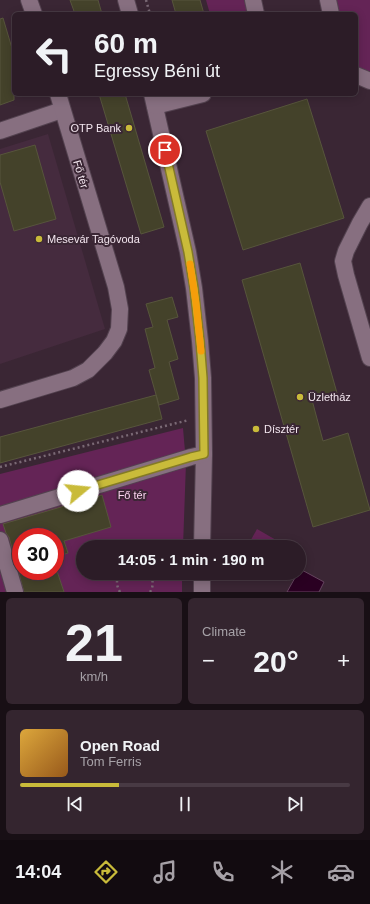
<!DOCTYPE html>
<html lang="en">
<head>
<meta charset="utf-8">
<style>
  :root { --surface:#2c1c27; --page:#34252f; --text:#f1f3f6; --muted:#a6a1a7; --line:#483a44; --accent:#c9bb3a }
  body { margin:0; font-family:Arial,sans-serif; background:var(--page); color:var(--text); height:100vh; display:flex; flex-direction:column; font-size:15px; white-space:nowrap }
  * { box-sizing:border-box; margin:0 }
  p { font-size:13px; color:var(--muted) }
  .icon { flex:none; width:22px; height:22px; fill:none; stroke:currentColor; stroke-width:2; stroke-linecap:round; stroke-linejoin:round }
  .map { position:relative; height:592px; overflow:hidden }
  .details { display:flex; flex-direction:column; gap:6px; padding:6px; background:#180f15; flex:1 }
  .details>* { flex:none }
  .top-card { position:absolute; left:12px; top:12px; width:346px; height:84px; border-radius:6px; box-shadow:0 2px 10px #0003,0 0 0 1px var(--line); background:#2c1c27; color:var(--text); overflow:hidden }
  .speed { position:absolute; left:12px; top:528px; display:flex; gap:8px; font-size:20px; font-weight:700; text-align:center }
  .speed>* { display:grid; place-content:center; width:52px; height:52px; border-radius:50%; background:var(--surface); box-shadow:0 2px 10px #0003,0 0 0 1px var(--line); line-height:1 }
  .speed .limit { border:6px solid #d22; background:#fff; color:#111 }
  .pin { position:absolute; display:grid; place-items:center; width:34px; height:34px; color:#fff; margin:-17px; border:2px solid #fff; border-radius:50%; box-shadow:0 1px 4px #0007 }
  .me { position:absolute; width:44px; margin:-22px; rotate:73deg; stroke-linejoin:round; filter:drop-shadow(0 0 3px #0008) }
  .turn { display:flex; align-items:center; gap:14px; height:84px; padding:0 16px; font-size:18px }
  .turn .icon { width:52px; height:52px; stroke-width:2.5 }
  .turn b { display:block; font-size:28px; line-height:34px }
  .big { font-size:30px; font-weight:800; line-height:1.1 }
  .details .card { flex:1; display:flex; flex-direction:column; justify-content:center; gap:6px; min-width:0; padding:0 14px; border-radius:6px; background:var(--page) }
  .details .dial { align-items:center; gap:0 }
  .dial b { font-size:52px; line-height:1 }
  .song { display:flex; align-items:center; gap:12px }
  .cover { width:48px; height:48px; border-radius:6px; background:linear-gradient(135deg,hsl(40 70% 55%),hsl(30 70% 35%)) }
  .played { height:4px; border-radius:2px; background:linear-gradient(90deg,var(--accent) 30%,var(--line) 30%) }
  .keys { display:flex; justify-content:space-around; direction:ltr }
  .heat { display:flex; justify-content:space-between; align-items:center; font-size:22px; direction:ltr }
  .details .tiles { flex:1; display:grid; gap:6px; grid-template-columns:1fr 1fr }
  .card:last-child { grid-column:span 2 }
  .trip { position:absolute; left:76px; top:540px; width:230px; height:40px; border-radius:20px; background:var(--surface); box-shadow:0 2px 10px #0003,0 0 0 1px var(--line); font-weight:800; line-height:40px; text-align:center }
  .menu { display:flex; height:64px; justify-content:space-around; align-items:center; background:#120b10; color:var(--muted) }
  .menu .icon { width:28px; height:28px }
  .menu .on { color:var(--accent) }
  .menu b { font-size:18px; color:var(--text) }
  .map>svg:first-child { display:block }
  .built { fill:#452b3e }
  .green { fill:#642456; fill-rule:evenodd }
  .water { fill:#2a0022; stroke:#664560 }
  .building { fill:#44422a; stroke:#57553c }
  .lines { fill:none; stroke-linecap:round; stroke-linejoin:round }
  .minor-casing { stroke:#53424f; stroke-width:18 }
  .path { stroke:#7a6975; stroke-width:2.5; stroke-dasharray:2 3; stroke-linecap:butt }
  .minor { stroke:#876f80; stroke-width:16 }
  .route-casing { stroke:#837a26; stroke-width:10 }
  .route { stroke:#c9bb3a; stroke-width:7 }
  .slow { stroke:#f59e0b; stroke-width:7 }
  .poi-dot { fill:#c9bb3a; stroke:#3a2634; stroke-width:1.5 }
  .labels { text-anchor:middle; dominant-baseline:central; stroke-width:4; stroke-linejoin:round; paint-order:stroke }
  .poi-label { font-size:11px; fill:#f3e6ef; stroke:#3a2634; text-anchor:start }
  .street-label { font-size:11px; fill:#f3e6ef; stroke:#3a2634 }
  .park-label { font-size:11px; fill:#fcd3f0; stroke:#3a2634 }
</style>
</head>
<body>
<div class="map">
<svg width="370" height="592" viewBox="0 0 370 592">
  <rect width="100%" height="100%" fill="#3a2634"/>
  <!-- built -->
  <path class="built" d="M48 134 105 329 0 364V149Z"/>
  <!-- green -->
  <g class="green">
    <path d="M206 0H247L251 14H210Z"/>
    <path d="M328 0H370V81L356 75V14H331Z"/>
    <path d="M183 428 186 463 183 547H83V573H182V592H0V474ZM21 537H55V571H21Z"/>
    <path d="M257 529 283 544 281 547H247Z"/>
  </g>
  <!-- water -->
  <path class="water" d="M300 569 324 582 319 592H287Z"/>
  <!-- building -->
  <g class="building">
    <path d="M70 0H98L102 14H75Z"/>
    <path d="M172 0H200L204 14H176Z"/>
    <path d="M3 18 14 55V100L0 105V19Z"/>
    <path d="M99 94H125L164 227 141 234Z"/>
    <path d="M307 99 344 218 243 250 206 131Z"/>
    <path d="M35 145 56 219 14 231 0 182V155Z"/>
    <path d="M300 263 337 393 312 400 323 441 348 433 370 510 313 527 242 280Z"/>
    <path d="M172 297 178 317 167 320 178 359 169 362 179 399 159 405 149 370 155 368 145 329 153 327 146 304Z"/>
    <path d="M156 395 162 419 0 463V437Z"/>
    <path d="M102 495 111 527 64 541 68 553 55 557V537H21V571H57L64 592H24L9 537 6 533 3 524Z"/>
  </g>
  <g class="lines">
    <!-- minor casing -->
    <g class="minor-casing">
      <g id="minor">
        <path d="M29 0 34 14"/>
        <path d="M126 0 130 14"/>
        <path d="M253 0 256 14"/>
        <path d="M328 0 331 14"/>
        <path d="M356 75 370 81"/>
        <path d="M152 94 188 252 194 288 200 341 203 378 204 454 202 547"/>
        <path d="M155 106 203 94"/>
        <path d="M0 131 62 110"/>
        <path d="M370 206 360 223 346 251 343 261 346 275 370 358"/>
        <path d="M0 400 73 378 88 370 105 353 114 341 119 329 120 309 116 287 58 94"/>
        <path d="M0 515 191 457 204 454"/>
        <path d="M0 540 15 592"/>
        <path d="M202 573V592"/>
      </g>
    </g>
    <!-- path -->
    <g class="path">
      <path d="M146 0 150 14"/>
      <path d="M0 467 189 420"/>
      <path d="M153 578 172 573"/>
      <path d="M120 592C116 585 116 580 120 573"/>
      <path d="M150 592C154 586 153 580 150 573"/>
    </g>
    <!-- minor -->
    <use href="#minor" class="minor"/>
  </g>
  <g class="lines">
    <!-- route casing -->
    <g class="route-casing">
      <path id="route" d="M78 491 191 457 204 454 203 378 200 341 194 288 188 252 165 150"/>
    </g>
    <!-- route -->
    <use href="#route" class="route"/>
    <!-- slow -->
    <path class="slow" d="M190 264 196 303 201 351"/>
  </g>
  <!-- markers -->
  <g class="poi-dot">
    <circle cx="129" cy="128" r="4"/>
    <circle cx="39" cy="239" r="4"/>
    <circle cx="300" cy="397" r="4"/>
    <circle cx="256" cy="429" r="4"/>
  </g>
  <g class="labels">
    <!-- poi labels -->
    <g class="poi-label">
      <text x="121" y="128" text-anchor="end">OTP Bank</text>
      <text x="47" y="239">Mesevár Tagóvoda</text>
      <text x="308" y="397">Üzletház</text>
      <text x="264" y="429">Dísztér</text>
    </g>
    <!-- street labels -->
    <g class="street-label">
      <text transform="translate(81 174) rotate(73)">Fő tér</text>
    </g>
    <!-- park labels -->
    <g class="park-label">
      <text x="132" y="495">Fő tér</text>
    </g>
  </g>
</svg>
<div class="speed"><div class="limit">30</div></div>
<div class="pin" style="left:165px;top:150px;background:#d93025"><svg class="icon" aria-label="arrive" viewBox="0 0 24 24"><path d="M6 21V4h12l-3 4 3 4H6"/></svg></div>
<svg class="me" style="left:78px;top:491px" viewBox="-20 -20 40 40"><circle r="19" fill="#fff"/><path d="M0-13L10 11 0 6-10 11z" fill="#c9bb3a"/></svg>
<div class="trip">14:05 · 1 min · 190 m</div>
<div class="top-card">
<div class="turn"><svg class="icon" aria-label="left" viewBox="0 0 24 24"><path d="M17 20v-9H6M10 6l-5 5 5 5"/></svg><div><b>60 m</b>Egressy Béni út</div></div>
</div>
</div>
<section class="details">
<div class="tiles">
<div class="card dial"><b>21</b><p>km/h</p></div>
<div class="card"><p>Climate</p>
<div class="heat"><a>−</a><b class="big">20°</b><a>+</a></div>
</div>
<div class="card">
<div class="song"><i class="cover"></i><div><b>Open Road</b><p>Tom Ferris</p></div></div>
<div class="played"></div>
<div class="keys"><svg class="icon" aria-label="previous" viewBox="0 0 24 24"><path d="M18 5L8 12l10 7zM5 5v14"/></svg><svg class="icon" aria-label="pause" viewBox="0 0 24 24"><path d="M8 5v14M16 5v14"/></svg><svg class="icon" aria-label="next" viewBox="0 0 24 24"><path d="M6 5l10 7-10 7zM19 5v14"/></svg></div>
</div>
</div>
</section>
<nav class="menu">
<b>14:04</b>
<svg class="icon on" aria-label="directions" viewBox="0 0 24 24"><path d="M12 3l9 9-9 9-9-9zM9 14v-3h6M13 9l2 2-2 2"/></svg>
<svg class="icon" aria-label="music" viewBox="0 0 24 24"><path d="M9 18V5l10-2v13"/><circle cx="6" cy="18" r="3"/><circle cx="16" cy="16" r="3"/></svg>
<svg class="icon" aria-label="phone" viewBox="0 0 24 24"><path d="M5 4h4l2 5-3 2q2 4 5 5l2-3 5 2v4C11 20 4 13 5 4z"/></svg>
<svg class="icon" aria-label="climate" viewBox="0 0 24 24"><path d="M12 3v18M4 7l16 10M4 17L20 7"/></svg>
<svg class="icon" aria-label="car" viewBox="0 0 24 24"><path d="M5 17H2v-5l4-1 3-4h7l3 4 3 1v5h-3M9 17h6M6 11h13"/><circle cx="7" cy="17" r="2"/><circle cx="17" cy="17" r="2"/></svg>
</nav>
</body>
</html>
